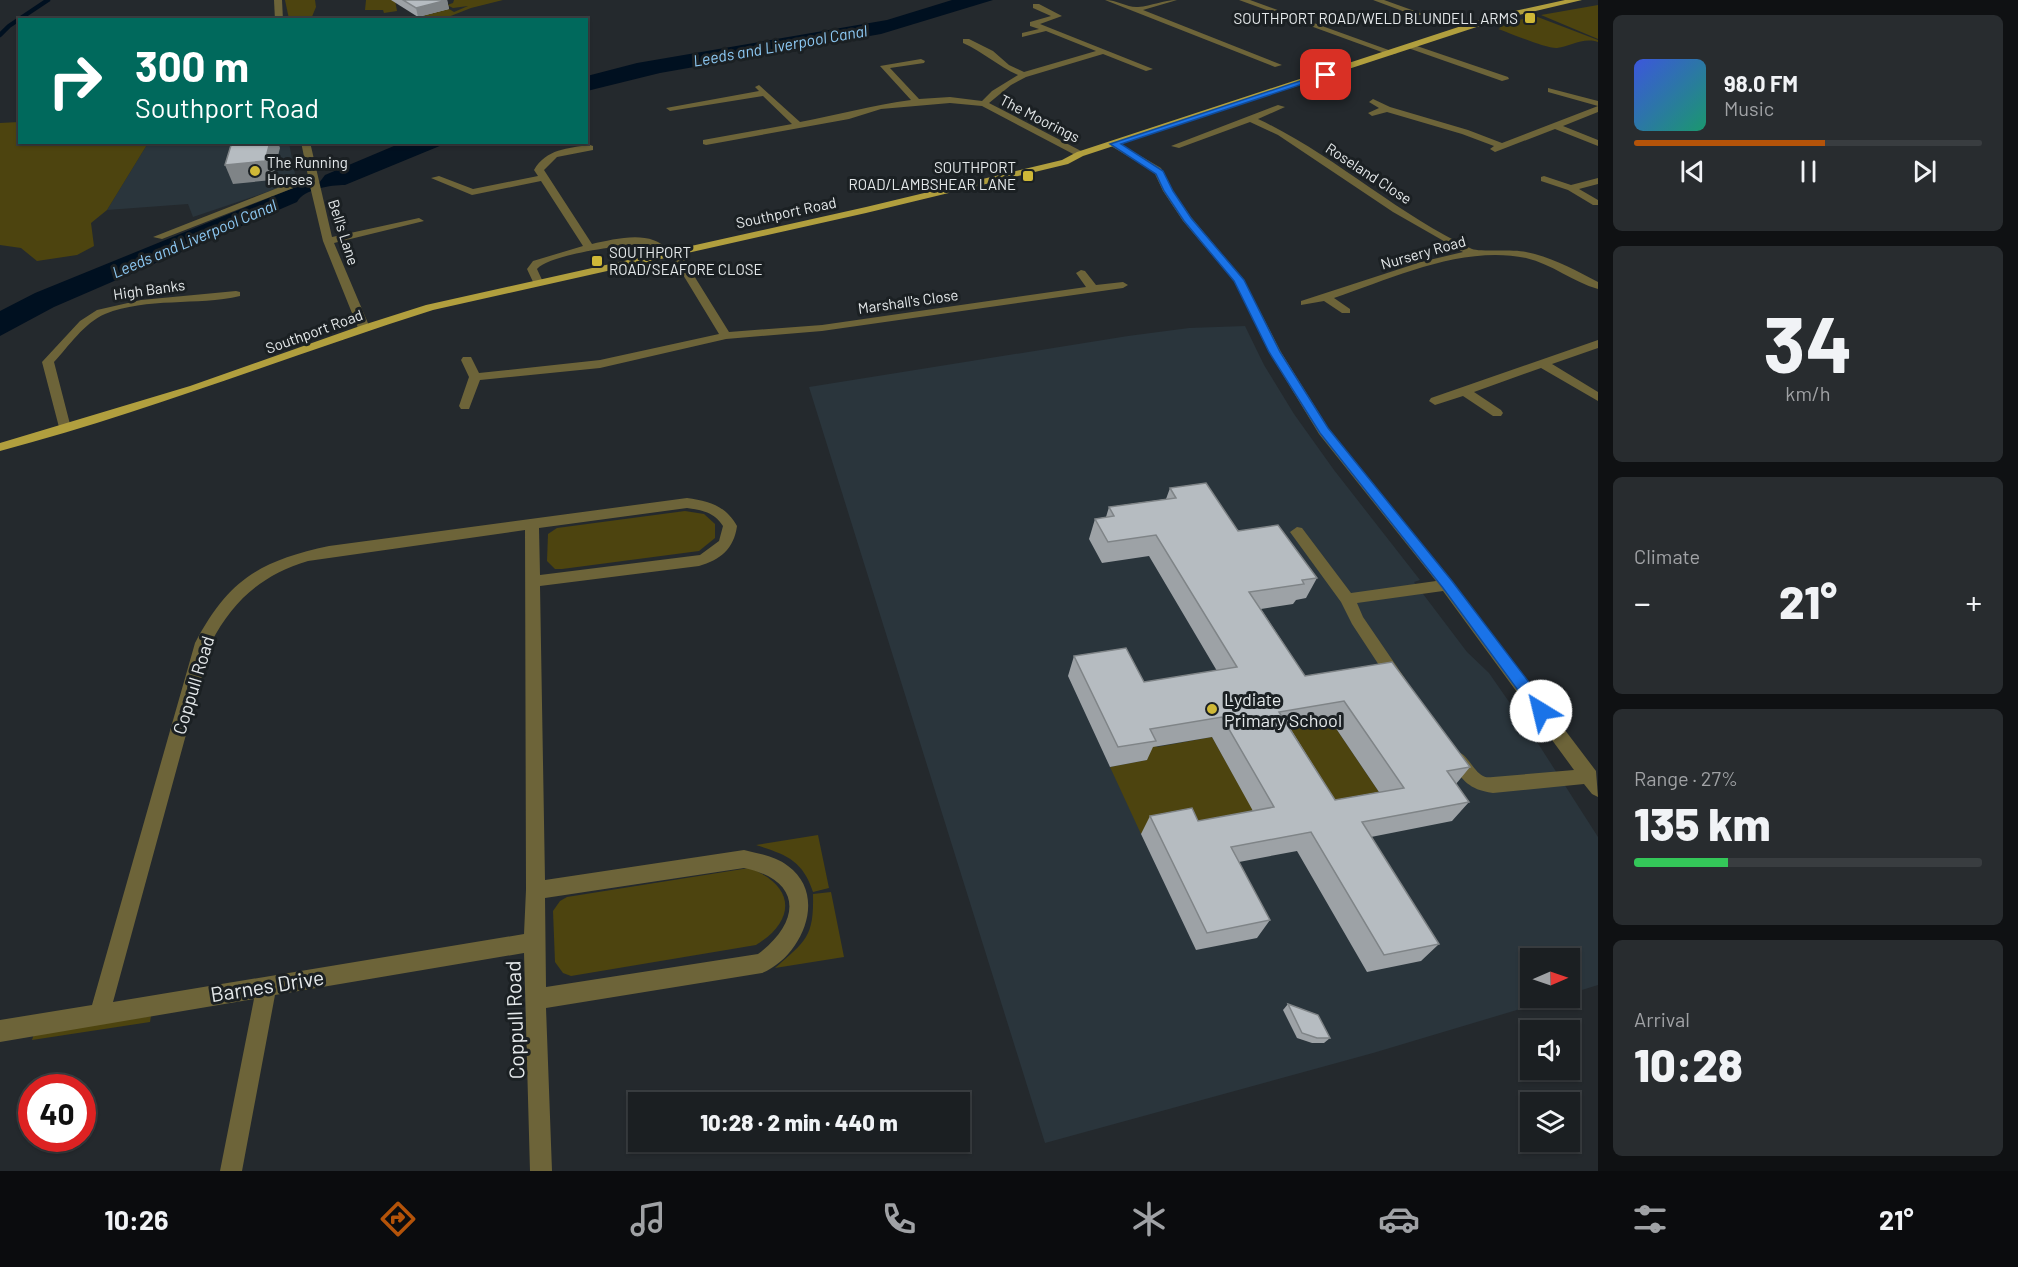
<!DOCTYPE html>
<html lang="en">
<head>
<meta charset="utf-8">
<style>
  :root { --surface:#1b1f22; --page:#282c2f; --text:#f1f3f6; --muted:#a0a2a5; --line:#393d40; --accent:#b45309 }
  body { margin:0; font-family:Barlow,sans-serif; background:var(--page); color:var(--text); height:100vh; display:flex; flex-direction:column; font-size:22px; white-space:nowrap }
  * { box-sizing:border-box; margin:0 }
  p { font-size:20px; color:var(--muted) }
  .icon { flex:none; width:33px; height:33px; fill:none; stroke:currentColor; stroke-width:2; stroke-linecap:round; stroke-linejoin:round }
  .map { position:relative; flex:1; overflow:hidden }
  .side { display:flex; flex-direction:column; gap:15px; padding:15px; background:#0f1113; width:420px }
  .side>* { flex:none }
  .hud { position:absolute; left:18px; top:18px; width:570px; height:126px; border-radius:0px; box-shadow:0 2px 4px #0004,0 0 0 2px var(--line); background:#00695c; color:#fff; overflow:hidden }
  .needle { width:39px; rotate:88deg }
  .tools { position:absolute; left:1520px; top:948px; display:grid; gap:12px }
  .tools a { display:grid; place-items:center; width:60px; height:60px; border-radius:0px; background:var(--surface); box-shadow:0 2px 4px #0004,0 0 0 2px var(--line); font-size:30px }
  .speed { position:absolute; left:18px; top:1074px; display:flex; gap:12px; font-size:30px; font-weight:700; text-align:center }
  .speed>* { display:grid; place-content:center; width:78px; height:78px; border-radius:50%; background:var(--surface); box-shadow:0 2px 4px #0004,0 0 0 2px var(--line); line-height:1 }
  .speed .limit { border:9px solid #d22; background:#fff; color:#111 }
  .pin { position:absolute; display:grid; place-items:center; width:51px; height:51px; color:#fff; margin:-26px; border-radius:12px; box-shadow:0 3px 9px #0006 }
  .me { position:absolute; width:66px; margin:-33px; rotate:324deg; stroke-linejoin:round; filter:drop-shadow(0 0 4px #0008) }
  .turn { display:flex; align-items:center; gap:21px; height:126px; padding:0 18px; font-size:27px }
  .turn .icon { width:78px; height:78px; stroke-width:2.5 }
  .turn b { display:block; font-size:42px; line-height:51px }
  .big { font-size:45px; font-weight:800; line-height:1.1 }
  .side .tile { flex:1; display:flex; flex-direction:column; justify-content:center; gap:9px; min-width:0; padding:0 21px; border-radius:9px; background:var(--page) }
  .side .dial { align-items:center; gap:0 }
  .dial b { font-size:78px; line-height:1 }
  .song { display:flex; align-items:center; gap:18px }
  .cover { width:72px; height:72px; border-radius:9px; background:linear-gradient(135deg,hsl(230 70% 55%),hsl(160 70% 35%)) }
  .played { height:6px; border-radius:3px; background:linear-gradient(90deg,var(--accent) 55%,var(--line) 55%) }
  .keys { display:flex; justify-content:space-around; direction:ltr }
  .heat { display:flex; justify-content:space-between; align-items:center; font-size:33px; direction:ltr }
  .charge { height:9px; border-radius:4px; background:linear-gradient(90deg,#34c759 27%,var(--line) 0) }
  .trip { position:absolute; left:628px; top:1092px; width:342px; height:60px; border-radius:0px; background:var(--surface); box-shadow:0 2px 4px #0004,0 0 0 2px var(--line); font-weight:800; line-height:60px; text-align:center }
  .tab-bar { display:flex; height:96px; justify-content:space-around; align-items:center; background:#0b0c0e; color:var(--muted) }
  .tab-bar .icon { width:42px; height:42px }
  .tab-bar .selected { color:var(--accent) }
  .tab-bar b { font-size:27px; color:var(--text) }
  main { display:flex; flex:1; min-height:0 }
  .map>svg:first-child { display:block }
  .built { fill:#2a353c }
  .green { fill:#4d440f }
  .water { fill:#001020 }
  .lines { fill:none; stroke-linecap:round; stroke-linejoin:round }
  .stream { stroke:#001020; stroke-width:4.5 }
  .minor { fill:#6d6439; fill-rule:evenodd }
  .major { fill:#b19f3e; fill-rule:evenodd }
  .wall { fill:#9da2a6; fill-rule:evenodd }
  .shaded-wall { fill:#7f8487 }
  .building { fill:#b6bcc1; stroke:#7f8487; stroke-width:1.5; fill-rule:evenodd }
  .route { fill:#1a73e8; stroke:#114b97; stroke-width:1.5 }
  .poi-dot { fill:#cfb837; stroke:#1b2023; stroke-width:2 }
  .labels { text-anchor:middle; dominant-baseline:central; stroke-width:6; stroke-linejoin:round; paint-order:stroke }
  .far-poi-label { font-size:15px; fill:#e5e9eb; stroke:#1b2023; text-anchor:end }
  .far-street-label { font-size:15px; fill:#e5e9eb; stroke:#1b2023 }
  .far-water-label { font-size:16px; font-style:italic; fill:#8dc9f4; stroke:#1b2023 }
  .street-label { font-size:18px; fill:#e5e9eb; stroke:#1b2023 }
  .poi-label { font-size:18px; fill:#e5e9eb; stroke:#1b2023; text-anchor:start }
  .near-street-label { font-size:21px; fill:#e5e9eb; stroke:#1b2023 }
</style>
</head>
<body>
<main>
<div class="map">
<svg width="1598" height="1171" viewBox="0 0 1598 1171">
  <rect width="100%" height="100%" fill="#24292d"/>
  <!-- built -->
  <g class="built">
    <path d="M148 143H289L296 179 285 186 193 217 188 204 107 210Z"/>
    <path d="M1245 326 1264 365 1294 414 1334 470 1420 580 1414 582 1467 652 1489 673 1539 745 1598 837V985L1569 994V958H1530V998H1557L1373 1053 1045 1143 809 387 1128 336 1189 328Z"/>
  </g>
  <!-- green -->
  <g class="green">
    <path d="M285 0H315L316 7 311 19H289Z"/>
    <path d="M366 0H395L397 11 384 13 383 10H365Z"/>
    <path d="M454 0H503L471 8 443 19 394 20 418 17 449 9 454 12 468 6 453 8 447 5 453 3Z"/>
    <path d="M1598 5V39L1541 15Z"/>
    <path d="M1535 16 1598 40V42C1583 37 1571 46 1557 48 1547 49 1510 33 1498 29L1501 28 1497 26Z"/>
    <path d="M19 122 20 142 148 143 107 210 91 223 94 246 77 255 37 261 21 248 0 245V123Z"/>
    <path d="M685 511 704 514 715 524V538L699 551 562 569H555L547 561 548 534 557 528Z"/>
    <path d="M1325 712 1389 807 1322 820 1283 720Z"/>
    <path d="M1212 737 1262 826 1141 834 1110 767 1147 760 1154 742 1157 747Z"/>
    <path d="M818 835 829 888 813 892C803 860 785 854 756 845Z"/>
    <path d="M749 868C795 885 797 920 756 945L571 976 563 973 555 962 553 911 560 901 567 897Z"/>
    <path d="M831 892 844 957 775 968C806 941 814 937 813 894Z"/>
    <path d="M151 1016 150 1022 32 1040 34 1034Z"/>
  </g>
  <!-- water -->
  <g class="water">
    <path d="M952 0H993L881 34 660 73 587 91V76L637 63 887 20Z"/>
    <path d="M401 143H447L345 185C331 185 304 189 297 202L54 307 0 336V311L35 293 298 186 319 183 325 175Z"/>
  </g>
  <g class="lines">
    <!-- stream -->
    <path class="stream" d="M0 35 9 26 48 0"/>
    <!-- minor -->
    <g class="minor">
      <path d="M274 0H282L283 20H275Z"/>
      <path d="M1105 0C1117 0 1128 8 1138 7 1152 6 1163 0 1177 0L1143 10 1282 65 1275 67Z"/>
      <path d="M1239 0H1250L1397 53 1390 55Z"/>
      <path d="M1373 0H1384L1423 14 1416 16Z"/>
      <path d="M1033 4H1039L1062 16 1040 24 1153 69 1146 71 1103 54 1026 77 1011 85 989 103 1083 152V156H1077L982 106 950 103 881 109 849 119 706 145 703 144V140L792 124 763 96 670 111 666 108 759 91 755 87 759 85 800 122C837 115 874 105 911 100L880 66 921 59 925 61 924 63 890 68 919 99 950 97 982 101 992 91 1018 75C998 66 983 52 963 43V39H969L993 51 1009 65 1024 72 1096 51 1046 31 1022 37V33L1039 29 1030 26V22L1051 16 1033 8Z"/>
      <path d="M1411 44 1508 77 1509 79 1502 81 1408 48 1407 46Z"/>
      <path d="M1548 88 1598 101V112L1563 126 1598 140V146L1555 129 1495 152 1490 149 1494 146 1462 134 1387 112 1372 116 1368 113 1379 108 1369 102 1373 99 1390 107 1468 130 1502 143 1598 106 1548 92Z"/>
      <path d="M1278 105 1285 107 1258 119C1333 154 1396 214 1472 249 1479 252 1514 249 1526 252 1552 257 1575 270 1598 282V289C1573 282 1552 264 1526 258 1462 245 1393 278 1334 298L1350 309V313H1342L1324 301 1301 305V301L1421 262 1463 252 1393 212 1278 135 1250 122 1179 148 1171 146Z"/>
      <path d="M301 142H310L332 237 419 218 424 221 334 243 370 328 368 330 364 331 358 328 323 241 309 182 162 239 153 237 308 176Z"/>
      <path d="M1111 142H1117L1161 168 1173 191 1191 217 1244 280 1281 352 1329 429 1452 581 1596 771 1598 797 1592 794 1584 784 1493 793C1467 789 1465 781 1448 762L1445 757 1448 752C1466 746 1470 769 1483 776 1486 778 1490 777 1493 777L1574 770 1443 591 1357 603 1363 617 1406 680 1404 685 1398 686 1392 685 1352 624 1341 602 1290 532 1297 527 1302 528 1351 593 1436 581 1319 434 1269 352 1234 281 1183 221 1163 191 1154 172 1111 146Z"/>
      <path d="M590 145 593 146V150L557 157 544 170 592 244C616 239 651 229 669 251L678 250 729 332 822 325 1086 287 1076 273 1081 270 1085 271 1096 285 1123 282 1128 285 1123 288 822 331 726 339 600 368 480 380 469 409H461L459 406 469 377 461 360 463 357H471L479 373 600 360 719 334 671 255 662 256 651 245C630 243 550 254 537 269L543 282 538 285 534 284 527 269 533 261 583 246 541 181 472 195 431 178 439 176 473 189 538 176 534 170C546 149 568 148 590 145Z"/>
      <path d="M1544 176 1571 185 1598 178V184L1579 189 1598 200V205H1593L1568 190 1541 181V177Z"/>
      <path d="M236 291 240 292V296C197 306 147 297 105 314 84 323 69 346 54 362L71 428 65 432 60 431 42 362 80 321 97 310 141 300Z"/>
      <path d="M1598 340V348L1552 364 1598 392V401L1541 368 1474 392 1501 410 1503 413 1501 416H1493L1463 396 1435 405 1429 401 1431 398Z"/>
      <path d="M687 498C709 501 726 506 737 526 734 549 720 560 699 566L540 586 545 880 744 850C760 854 775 856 788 866 829 896 801 957 762 973L546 1008 552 1171H530L524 953 275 995 242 1171H220L254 999 0 1042V1020L92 1005 195 643C229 579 260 561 329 546ZM687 508C702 510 714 512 723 526L719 541 700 555 540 575 539 528ZM525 530 526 890 524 934 113 1002 211 643C233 600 262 575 308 561ZM744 868C802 880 802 921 758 954L546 987 545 898Z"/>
    </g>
    <!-- major -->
    <path class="major" d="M1565 0H1582L1498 20 1083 156 1068 164 866 213 433 310C288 356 147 412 0 451V443L190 386 360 326 426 305 866 207 1062 160 1077 152 1492 16Z"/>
  </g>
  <!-- wall -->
  <g class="wall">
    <path d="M391 0H447L449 9 418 17Z"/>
    <path d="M1170 488 1317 578 1306 598 1296 600 1293 604 1261 609 1305 676 1470 767 1456 784 1469 802 1452 821 1371 837 1439 944 1421 961 1367 972 1297 851 1239 862 1270 920 1257 938 1196 950 1141 834 1150 816 1198 821 1253 811 1212 737 1153 747 1147 760 1110 767 1068 676 1074 656 1144 682 1217 671 1149 556 1102 563 1089 539 1095 519 1106 517 1109 507 1166 499ZM1331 721 1379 792 1335 800 1290 728Z"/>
    <path d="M1288 1004 1330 1038 1324 1043H1312L1297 1038 1283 1010Z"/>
  </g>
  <!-- shaded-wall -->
  <g class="shaded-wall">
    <path d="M447 0 449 9 418 17 416 8Z"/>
    <path d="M270 142H278L280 148 272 180 233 184 225 165Z"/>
  </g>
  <!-- building -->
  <g class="building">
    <path d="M403 0H447L416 8Z"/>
    <path d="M232 142H270L265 161 225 165Z"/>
    <path d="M1206 483 1238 531 1278 525 1317 578 1302 580 1304 584 1249 592 1305 676 1392 662 1470 767 1447 771 1469 802 1362 822 1439 944 1384 955 1311 832 1231 847 1270 920 1207 933 1150 816 1192 808 1198 821 1274 807 1222 717 1150 729 1156 741 1118 747 1074 656 1126 648 1144 682 1237 667 1156 535 1108 542 1095 519 1114 516 1109 507 1176 498 1170 488ZM1344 701 1404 788 1335 800 1279 712Z"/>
    <path d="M1288 1004 1318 1015 1330 1038H1317L1302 1033Z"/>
  </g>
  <!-- route -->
  <path class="route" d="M1324 73 1330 75 1121 144 1163 171 1173 191 1191 218 1244 280 1280 352 1328 428 1452 581 1547 706 1549 711 1547 715 1541 717 1536 715 1443 588 1320 433 1269 352 1234 281 1184 221 1164 191 1156 174 1110 144Z"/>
  <!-- markers -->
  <g class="poi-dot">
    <rect x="1524" y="12" width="12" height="12" rx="3"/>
    <circle cx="255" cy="171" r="6"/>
    <rect x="1022" y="170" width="12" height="12" rx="3"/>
    <rect x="591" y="255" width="12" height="12" rx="3"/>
    <circle cx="1212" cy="709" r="6"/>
  </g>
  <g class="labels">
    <!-- far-poi labels -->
    <g class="far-poi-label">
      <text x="1518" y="18">SOUTHPORT ROAD/WELD BLUNDELL ARMS</text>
      <text x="267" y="162" text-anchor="start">The Running<tspan x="267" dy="17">Horses</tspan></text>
      <text x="1016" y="167">SOUTHPORT<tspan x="1016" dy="17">ROAD/LAMBSHEAR LANE</tspan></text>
      <text x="609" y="252" text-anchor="start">SOUTHPORT<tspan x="609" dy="17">ROAD/SEAFORE CLOSE</tspan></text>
    </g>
    <!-- far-street labels -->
    <g class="far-street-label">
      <text transform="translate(1040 118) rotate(27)">The Moorings</text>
      <text transform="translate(1369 173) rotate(33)">Roseland Close</text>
      <text transform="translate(786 212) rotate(-12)">Southport Road</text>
      <text transform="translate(344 232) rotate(72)">Bell's Lane</text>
      <text transform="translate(1423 252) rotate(-16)">Nursery Road</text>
      <text transform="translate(149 289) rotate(-8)">High Banks</text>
      <text transform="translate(908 301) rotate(-8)">Marshall's Close</text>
      <text transform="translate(314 331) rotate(-20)">Southport Road</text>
    </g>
    <!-- far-water labels -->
    <g class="far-water-label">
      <text transform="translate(780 45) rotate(-10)">Leeds and Liverpool Canal</text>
      <text transform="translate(194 238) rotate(-23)">Leeds and Liverpool Canal</text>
    </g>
    <!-- street labels -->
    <g class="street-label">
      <text transform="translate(193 685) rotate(-73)">Coppull Road</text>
    </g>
    <!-- poi labels -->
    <g class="poi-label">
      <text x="1224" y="699">Lydiate<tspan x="1224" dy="21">Primary School</tspan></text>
    </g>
    <!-- near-street labels -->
    <g class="near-street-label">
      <text transform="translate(267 985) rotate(-9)">Barnes Drive</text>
      <text transform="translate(514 1020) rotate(-92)">Coppull Road</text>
    </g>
  </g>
</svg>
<div class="tools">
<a><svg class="needle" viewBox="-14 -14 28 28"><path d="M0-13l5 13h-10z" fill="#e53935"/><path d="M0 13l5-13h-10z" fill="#a0a2a5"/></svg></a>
<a><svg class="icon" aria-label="sound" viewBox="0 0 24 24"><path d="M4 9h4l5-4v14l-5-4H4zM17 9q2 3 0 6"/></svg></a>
<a><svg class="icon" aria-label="layers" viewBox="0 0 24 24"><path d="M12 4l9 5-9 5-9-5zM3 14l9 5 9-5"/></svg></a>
</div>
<div class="speed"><div class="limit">40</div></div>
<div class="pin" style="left:1326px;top:75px;background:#d93025"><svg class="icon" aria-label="arrive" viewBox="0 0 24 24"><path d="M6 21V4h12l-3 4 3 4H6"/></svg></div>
<svg class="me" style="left:1541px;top:711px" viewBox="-20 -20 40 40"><circle r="19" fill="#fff"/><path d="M0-13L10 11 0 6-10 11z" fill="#1a73e8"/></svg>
<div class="trip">10:28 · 2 min · 440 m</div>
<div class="hud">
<div class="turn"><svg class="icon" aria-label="right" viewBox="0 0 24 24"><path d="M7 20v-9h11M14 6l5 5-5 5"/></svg><div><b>300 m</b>Southport Road</div></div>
</div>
</div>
<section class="side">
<div class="tile">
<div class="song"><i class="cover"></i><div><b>98.0 FM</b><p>Music</p></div></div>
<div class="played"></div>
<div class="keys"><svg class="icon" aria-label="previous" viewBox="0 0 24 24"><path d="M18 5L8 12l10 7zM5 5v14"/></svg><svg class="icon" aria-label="pause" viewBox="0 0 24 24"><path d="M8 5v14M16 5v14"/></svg><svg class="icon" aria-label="next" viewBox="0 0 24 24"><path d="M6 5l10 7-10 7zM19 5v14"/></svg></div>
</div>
<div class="tile dial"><b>34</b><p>km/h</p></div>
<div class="tile"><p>Climate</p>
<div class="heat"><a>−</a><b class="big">21°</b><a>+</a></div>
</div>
<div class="tile"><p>Range · 27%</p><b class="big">135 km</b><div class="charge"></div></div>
<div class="tile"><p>Arrival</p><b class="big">10:28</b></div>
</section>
</main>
<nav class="tab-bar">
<b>10:26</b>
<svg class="icon selected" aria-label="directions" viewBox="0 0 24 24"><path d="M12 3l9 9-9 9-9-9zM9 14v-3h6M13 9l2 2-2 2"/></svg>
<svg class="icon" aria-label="music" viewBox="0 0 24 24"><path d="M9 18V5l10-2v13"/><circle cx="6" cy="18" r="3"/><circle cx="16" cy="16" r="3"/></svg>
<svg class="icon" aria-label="phone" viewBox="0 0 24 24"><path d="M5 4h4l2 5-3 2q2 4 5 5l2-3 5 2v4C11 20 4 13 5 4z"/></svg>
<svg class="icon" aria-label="climate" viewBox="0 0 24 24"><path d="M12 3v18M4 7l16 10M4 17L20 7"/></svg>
<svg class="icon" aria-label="car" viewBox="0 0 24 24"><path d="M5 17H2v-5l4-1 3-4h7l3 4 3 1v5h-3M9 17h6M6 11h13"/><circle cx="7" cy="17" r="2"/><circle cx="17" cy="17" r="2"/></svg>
<svg class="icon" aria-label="filters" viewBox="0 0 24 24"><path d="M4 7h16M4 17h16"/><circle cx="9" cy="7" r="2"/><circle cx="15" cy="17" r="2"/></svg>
<b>21°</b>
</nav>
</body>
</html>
